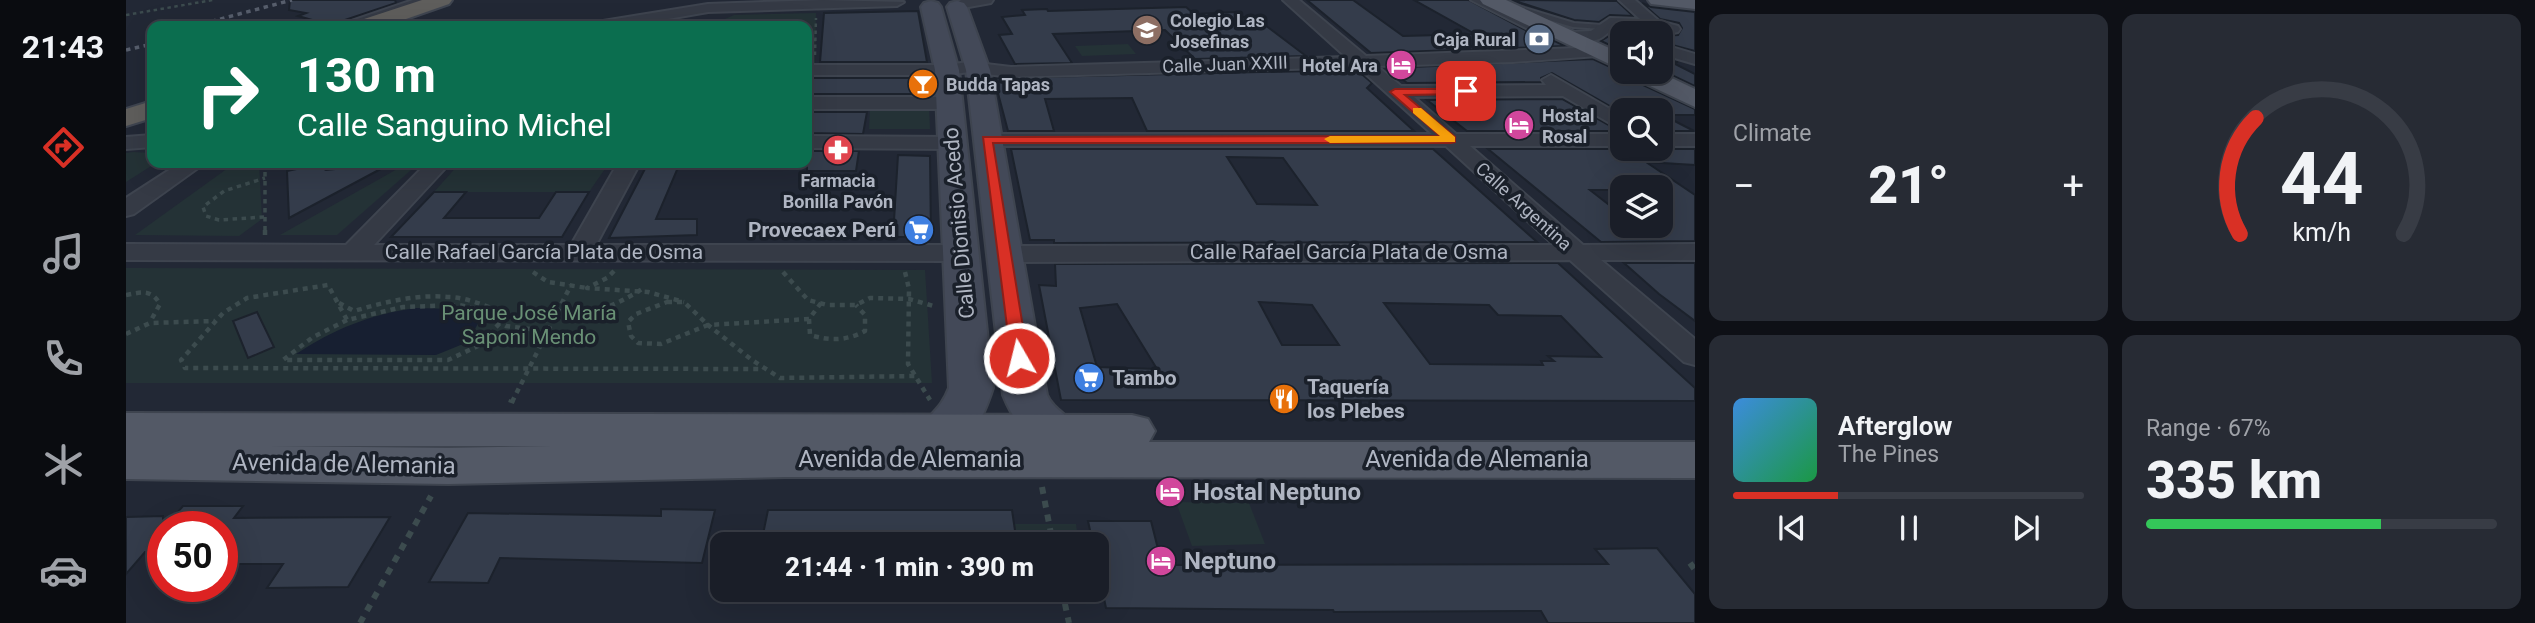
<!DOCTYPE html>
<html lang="en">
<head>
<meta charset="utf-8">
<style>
  :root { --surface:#1a1e28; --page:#272b34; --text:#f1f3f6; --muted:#9fa2a8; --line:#383c45; --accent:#d93025 }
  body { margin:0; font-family:Roboto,sans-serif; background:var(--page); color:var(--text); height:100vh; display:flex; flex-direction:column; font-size:26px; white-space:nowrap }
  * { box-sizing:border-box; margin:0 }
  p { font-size:23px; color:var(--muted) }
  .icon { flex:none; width:38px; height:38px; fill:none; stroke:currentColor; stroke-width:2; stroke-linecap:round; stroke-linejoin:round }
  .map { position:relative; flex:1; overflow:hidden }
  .side { display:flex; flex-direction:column; gap:14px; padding:14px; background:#0e1016; width:840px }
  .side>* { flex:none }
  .banner { position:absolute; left:21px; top:21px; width:665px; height:147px; border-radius:14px; box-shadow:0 7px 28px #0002,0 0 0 2px var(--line); background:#0b6e4f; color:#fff; overflow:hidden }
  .buttons { position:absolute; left:1484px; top:21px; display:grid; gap:14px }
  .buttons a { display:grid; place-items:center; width:63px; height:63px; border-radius:14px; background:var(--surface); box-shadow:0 7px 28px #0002,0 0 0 2px var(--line); font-size:35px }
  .speed { position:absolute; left:21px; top:511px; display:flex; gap:14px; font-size:35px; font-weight:700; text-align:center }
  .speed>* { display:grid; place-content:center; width:91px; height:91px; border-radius:50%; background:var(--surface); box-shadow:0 7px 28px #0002,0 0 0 2px var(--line); line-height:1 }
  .speed .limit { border:10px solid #d22; background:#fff; color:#111 }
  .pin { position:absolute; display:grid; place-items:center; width:60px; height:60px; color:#fff; margin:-30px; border-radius:14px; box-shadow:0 4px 10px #0006 }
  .me { position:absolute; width:77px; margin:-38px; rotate:352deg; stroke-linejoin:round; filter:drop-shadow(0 0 5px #0008) }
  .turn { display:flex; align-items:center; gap:24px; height:147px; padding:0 35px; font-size:32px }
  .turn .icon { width:91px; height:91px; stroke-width:2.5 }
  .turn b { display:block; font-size:49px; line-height:60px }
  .big { font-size:52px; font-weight:800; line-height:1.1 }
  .side .tile { flex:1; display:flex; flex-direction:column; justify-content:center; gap:10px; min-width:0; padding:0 24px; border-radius:14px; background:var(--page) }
  .side .dial { align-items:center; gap:0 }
  .dial svg { height:182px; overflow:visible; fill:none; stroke:var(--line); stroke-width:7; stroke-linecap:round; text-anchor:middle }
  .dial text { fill:var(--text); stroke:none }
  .song { display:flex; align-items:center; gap:21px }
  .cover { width:84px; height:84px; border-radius:10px; background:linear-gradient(135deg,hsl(210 70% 55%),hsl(140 70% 35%)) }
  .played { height:7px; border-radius:4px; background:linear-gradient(90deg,var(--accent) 30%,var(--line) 30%) }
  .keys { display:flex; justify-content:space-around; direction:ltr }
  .heat { display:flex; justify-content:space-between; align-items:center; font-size:38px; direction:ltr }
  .charge { height:10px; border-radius:5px; background:linear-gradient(90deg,#34c759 67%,var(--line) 0) }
  .side .tiles { flex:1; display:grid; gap:14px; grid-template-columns:repeat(2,1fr) }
  .trip { position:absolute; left:584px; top:532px; width:399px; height:70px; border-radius:14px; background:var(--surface); box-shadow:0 7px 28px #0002,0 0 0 2px var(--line); font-weight:800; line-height:70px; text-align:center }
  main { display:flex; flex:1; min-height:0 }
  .tab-bar { display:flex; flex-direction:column; width:126px; justify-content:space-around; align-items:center; background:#0a0c10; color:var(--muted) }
  .tab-bar .icon { width:49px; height:49px }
  .tab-bar .on { color:var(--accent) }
  .tab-bar b { font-size:32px; color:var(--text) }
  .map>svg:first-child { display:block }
  .green { fill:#243236 }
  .water { fill:#171f31 }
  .building { fill:#343c4b; stroke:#1c222c; stroke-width:2; fill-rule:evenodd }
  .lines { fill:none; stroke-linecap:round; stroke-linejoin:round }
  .service-casing { stroke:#3e444f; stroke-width:4 }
  .minor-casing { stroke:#3e444f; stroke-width:4 }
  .secondary-casing { stroke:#3e444f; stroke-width:4 }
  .primary-casing { stroke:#3e444f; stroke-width:4 }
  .trunk-casing { stroke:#3f4550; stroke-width:4 }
  .path-far3 { stroke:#3c4b4e; stroke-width:2.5; stroke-dasharray:3.5 3.5; stroke-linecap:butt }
  .path-far2 { stroke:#3c4b4e; stroke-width:3.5; stroke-dasharray:4.5 4.5; stroke-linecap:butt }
  .path-far1 { stroke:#3c4b4e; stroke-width:4.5; stroke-dasharray:5 5; stroke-linecap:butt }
  .path { stroke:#3c4b4e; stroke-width:6; stroke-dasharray:7 7; stroke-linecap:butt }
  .service { fill:#353a45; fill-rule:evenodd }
  .minor { fill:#353a45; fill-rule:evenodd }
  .secondary { fill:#434958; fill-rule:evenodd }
  .primary { fill:#535966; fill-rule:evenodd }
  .trunk { fill:#5f5e5c; fill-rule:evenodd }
  .rail { stroke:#575e6c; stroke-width:3.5; stroke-dasharray:4.5 4.5; stroke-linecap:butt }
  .route { fill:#d93025; stroke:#8d1f18; stroke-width:2 }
  .slow { fill:#f59e0b }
  .labels { text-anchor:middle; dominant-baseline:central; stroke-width:7; stroke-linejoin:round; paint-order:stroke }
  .far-poi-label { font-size:18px; font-weight:bold; fill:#afb5c2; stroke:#1a202a; text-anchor:start }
  .far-street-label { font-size:18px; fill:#afb5c2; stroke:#1a202a }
  .street-label { font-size:21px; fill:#afb5c2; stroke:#1a202a }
  .poi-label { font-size:21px; font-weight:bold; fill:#afb5c2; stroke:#1a202a; text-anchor:start }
  .park-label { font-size:21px; fill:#699075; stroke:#1a202a }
  .near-street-label { font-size:24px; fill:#afb5c2; stroke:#1a202a }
  .near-poi-label { font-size:24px; font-weight:bold; fill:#afb5c2; stroke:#1a202a; text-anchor:start }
</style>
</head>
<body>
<main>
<nav class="tab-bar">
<b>21:43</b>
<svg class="icon on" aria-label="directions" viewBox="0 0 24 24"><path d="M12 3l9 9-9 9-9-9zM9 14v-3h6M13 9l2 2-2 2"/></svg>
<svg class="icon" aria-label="music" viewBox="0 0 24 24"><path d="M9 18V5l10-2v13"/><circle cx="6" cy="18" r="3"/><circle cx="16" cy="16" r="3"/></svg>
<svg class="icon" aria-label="phone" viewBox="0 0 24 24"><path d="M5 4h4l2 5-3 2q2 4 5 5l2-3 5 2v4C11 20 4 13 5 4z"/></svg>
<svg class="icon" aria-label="climate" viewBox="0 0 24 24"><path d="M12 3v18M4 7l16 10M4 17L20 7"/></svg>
<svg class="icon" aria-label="car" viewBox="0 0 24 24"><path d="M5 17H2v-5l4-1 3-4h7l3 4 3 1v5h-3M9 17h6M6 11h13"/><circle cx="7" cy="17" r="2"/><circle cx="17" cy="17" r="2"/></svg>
</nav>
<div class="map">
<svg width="1569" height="623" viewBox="0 0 1569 623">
  <rect width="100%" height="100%" fill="#222835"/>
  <!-- green -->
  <g class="green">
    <path d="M690 13 689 65H681V26H593L599 19 608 15Z"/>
    <path d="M1002 44 1010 54 956 56 949 46Z"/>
    <path d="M744 108H803L804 129H743Z"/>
    <path d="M7 152 26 153V163H30L0 182V153Z"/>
    <path d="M109 163H133L136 219 113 236 9 235Z"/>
    <path d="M282 163H293L211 235H154Z"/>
    <path d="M334 163H483L463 192H308Z"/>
    <path d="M0 268 799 270 806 383H0Z"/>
    <path d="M1050 502 1123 503 1139 544 1066 546Z"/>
    <path d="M889 524H950L953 544H891Z"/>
  </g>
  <!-- water -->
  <path class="water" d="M290 308 327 309 355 318 342 342 310 355 170 354C208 329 245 314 290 308Z"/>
  <!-- building -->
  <g class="building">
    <path d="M164 0H269L270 3 204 25 172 16 180 13 163 10Z"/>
    <path d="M1181 0H1227L1277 36 1349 34 1288 0H1343L1403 32 1414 34 1439 46 1245 53Z"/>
    <path d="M1386 0 1491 1 1507 16 1484 15 1473 22 1448 20Z"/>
    <path d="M1516 3 1525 7 1569 12V51L1535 42V36L1552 35 1556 28 1553 23 1534 19Z"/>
    <path d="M1060 7 1068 14 1109 12 1115 17H1123L1135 22 1180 56 1069 59 1039 30 927 34 946 63 889 64 873 35 886 34 876 17 899 15 896 10 921 9 922 11Z"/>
    <path d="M792 11 801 62H694L698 13Z"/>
    <path d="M1491 31H1506L1517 33H1496V51L1475 41Z"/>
    <path d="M1535 57 1552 62 1547 63 1569 74V86L1535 70Z"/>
    <path d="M1467 59 1495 72H1499L1504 79 1569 109V115H1537L1568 131H1535V110H1496V113L1426 73 1415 78V82L1281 83 1263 68Z"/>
    <path d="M1231 70 1246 83 1241 88 1288 131H1021L1006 98 919 99 928 131H882L868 78Z"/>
    <path d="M681 78H802L803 94H681Z"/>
    <path d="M1436 99 1493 131H1341L1301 100Z"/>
    <path d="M681 112H741L737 134 681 133Z"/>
    <path d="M885 149H1307L1411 242 928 243V240H904ZM1101 157 1157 158 1191 205 1131 204Z"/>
    <path d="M1362 149H1569V165L1520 162 1569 195V241L1475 242ZM1496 187H1535V226H1496V215L1464 190H1496Z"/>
    <path d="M681 151H733L730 171H681Z"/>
    <path d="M772 155 804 156 805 237H767Z"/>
    <path d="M239 163 264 164 163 218 161 171 190 165 200 170 219 168Z"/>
    <path d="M522 163H554L530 219H571V235L483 238Z"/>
    <path d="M308 192H340L318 218H413L430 192H463L436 237H265Z"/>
    <path d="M1432 263 1569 388V401L935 400 913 285 930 286 929 264ZM1133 302 1186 305 1213 345H1156ZM1258 303 1363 305 1372 315 1435 316 1475 357 1422 356 1428 361H1415L1417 365 1304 364ZM991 304 1031 369 971 367 954 308Z"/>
    <path d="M1498 263H1569V321L1533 294Z"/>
    <path d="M131 312 148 347 122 358 107 321Z"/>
    <path d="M57 506H117L108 518 264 517 222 587 141 588 157 564H96V527H39Z"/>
    <path d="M535 509 589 510 576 563 374 558 362 583 303 582 342 513 535 516Z"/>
    <path d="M642 510H886L891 544H635Z"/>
    <path d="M37 516V552H19L0 574V517Z"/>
    <path d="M962 521H1025L1036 565 1482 564 1469 549 1531 548 1569 594V623H1422L1415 611 1208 612 1207 610 980 608 971 566V544H967Z"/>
  </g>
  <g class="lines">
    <!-- service casing -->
    <g class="service-casing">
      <g id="service">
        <path d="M287 0H298L222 26H211Z"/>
        <path d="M1345 0H1355L1409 26 1429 31 1425 33 1404 30Z"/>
        <path d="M1392 6 1448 23 1476 25 1480 27 1476 29 1447 27 1389 10V6Z"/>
      </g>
    </g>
    <!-- minor casing -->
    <g class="minor-casing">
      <g id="minor">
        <path d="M696 0 778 2 771 6 582 12 502 26H469L477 21 582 4Z"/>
        <path d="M867 0 865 3 837 8 830 4 835 0Z"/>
        <path d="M1157 0H1173L1240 56 1478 47 1480 51 1472 56 1387 62 1251 66 1275 86 1420 85 1416 80 1425 75 1496 116V130L1437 96 1288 97 1330 134H1496V146H1344L1457 245 1569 244V260H1475L1569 339V365L1558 362 1444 260 877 262 868 259 864 254 868 249 877 246 1428 245 1320 146H861L854 144 851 140 854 136 861 134H1306L1232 67 885 77 843 72 821 75H681V65H820L843 62 885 67 1220 57Z"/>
        <path d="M1493 0H1509L1533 21 1552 26 1554 29 1552 32C1530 38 1513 26 1491 28 1484 29 1480 36 1473 39 1463 43 1442 44 1435 37L1443 32 1465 31 1484 18 1514 19Z"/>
        <path d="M1535 44 1569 54V64L1535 54Z"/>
        <path d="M681 97H823L832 103 823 109H681Z"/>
        <rect x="1535" y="134" width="34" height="12"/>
        <path d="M26 135V147L0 149V137Z"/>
        <path d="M681 136 826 137 833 139 836 143 833 147 826 149 681 148Z"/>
        <path d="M54 163H79L8 214 0 216V198Z"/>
        <path d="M301 163H324L248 245H445L492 163H514L470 245H836L845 248 849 253 845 258 836 261 0 260V244L220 245Z"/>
      </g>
    </g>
    <!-- secondary casing -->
    <g class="secondary-casing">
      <g id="secondary">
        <path d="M805 1 812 3 815 7 833 70 867 388C856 422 843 454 801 441L794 430C805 411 814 411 823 388L809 70 795 7 798 3Z"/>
        <path d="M831 1 838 3 841 7 864 70 921 395C928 411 944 415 953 430L946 441C909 452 890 427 877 395L840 70 821 7 824 3Z"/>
      </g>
    </g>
    <!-- primary casing -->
    <g class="primary-casing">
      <g id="primary">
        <path d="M1354 0H1380L1496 54V70L1357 4Z"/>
        <path d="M1522 0H1569V9L1525 4Z"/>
        <path d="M1502 72H1533L1569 89V107L1505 77Z"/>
        <path d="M0 413 1006 415 1022 419 1029 431 1023 442H1569V478L660 477 322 484 0 479ZM143 446H426L322 448Z"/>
      </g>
    </g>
    <!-- trunk casing -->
    <g class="trunk-casing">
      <g id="trunk">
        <path d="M296 0H326L323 4 260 26H229L232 21Z"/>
        <path d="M26 101V118L0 126V109Z"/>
      </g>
    </g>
    <!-- path-far3 -->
    <g class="path-far3">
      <path d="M0 15 87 0"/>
      <path d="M681 40H690"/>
      <path d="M689 55 690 18"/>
    </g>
    <!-- path-far2 -->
    <g class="path-far2">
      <path d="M139 163V232"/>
      <path d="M138 217 93 220 80 216 77 207 98 191 139 178"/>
    </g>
    <!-- path-far1 -->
    <g class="path-far1">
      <path d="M139 230V235"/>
      <path d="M488 271 481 278 461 288 522 292 558 302"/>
      <path d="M407 272 422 282 461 288"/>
      <path d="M657 272 682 300 701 305H730L744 298 783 299 811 307"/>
      <path d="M779 272 783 289 782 364 804 400"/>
      <path d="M0 295C16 292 25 289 34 304L24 322"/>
      <path d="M541 302H558L582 325 535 344 512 343 505 336 502 322 510 314Z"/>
      <path d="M213 303 228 311C259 302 290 294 323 297 347 298 366 310 389 316 432 328 480 312 516 289"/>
      <path d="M695 303 683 319 684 335C704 341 720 341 739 331V315L730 305"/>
      <path d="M683 319 582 325 626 360 654 378 790 376"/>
      <path d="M221 320 187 337 157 360H322L352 346 374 323"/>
      <path d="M404 329 380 326 347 308 333 305 277 307 221 320 202 285 121 298 97 313 55 360 59 368 635 369"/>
      <path d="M0 334 24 323 89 321"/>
      <path d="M386 402 445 285"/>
    </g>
    <!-- path -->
    <g class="path">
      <path d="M385 403 386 400"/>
      <path d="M916 487 927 544"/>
      <path d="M1564 563 1569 570"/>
      <path d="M936 590 943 623"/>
      <path d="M234 623 305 496"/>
    </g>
    <!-- service -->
    <use href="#service" class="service"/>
    <!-- minor -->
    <use href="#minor" class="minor"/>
    <!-- secondary -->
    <use href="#secondary" class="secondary"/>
    <!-- primary -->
    <use href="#primary" class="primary"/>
    <!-- trunk -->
    <use href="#trunk" class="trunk"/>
    <!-- rail -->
    <g class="rail">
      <path d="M68 26 166 0"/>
      <path d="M0 50 26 44"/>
    </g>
  </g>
  <!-- route -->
  <path class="route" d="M1344 89V93L1340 94 1279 95 1329 137V142L1325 143H867L902 358 893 364 885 358 857 137 1314 136 1264 92 1269 89Z"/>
  <!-- slow -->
  <path class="slow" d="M1287 108H1295L1329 137V142L1204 143 1198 139 1204 136H1314L1287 113Z"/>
  <!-- icons -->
  <defs>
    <g id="school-disc" transform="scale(1.575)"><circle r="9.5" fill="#8d6e63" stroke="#1a202a"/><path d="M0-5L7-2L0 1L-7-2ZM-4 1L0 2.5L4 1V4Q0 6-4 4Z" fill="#fff"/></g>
    <g id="bank-disc" transform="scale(1.575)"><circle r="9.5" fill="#5c6f8a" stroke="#1a202a"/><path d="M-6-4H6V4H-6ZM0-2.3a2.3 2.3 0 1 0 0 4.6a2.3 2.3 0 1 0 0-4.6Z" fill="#fff"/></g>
    <g id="hotel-disc" transform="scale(1.575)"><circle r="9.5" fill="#d1479c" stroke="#1a202a"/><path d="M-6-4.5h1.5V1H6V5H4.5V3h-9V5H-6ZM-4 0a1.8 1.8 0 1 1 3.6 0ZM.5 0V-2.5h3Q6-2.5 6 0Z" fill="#fff"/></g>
    <g id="bar-disc" transform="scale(1.575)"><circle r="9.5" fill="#e8710a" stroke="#1a202a"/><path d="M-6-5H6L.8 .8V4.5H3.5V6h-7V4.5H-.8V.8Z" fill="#fff"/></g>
    <g id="pharmacy-disc" transform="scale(1.575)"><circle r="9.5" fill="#e0444e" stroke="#1a202a"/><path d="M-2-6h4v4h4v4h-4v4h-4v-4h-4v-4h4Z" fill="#fff"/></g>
    <g id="supermarket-disc" transform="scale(1.575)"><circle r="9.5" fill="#3f7fe0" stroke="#1a202a"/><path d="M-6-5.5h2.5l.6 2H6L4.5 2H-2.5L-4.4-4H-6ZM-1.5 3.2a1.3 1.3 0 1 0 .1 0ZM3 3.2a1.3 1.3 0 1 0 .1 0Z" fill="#fff"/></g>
    <g id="restaurant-disc" transform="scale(1.575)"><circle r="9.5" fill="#e8710a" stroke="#1a202a"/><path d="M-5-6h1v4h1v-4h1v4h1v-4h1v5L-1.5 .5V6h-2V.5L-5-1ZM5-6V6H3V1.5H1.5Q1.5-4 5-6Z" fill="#fff"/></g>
  </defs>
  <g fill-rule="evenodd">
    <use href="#school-disc" x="1021" y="30"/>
    <use href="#bank-disc" x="1413" y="39"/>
    <use href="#hotel-disc" x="1275" y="65"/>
    <use href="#bar-disc" x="797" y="84"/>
    <use href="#hotel-disc" x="1393" y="125"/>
    <use href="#pharmacy-disc" x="712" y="150"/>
    <use href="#supermarket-disc" x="793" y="230"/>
    <use href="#supermarket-disc" x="963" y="378"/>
    <use href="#restaurant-disc" x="1158" y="399"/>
    <use href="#hotel-disc" x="1044" y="492"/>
    <use href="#hotel-disc" x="1035" y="561"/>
  </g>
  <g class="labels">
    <!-- far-poi labels -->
    <g class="far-poi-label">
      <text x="1044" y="20">Colegio Las<tspan x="1044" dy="21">Josefinas</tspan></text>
      <text x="1390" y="39" text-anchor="end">Caja Rural</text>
      <text x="1252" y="65" text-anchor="end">Hotel Ara</text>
      <text x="820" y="84">Budda Tapas</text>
      <text x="1416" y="115">Hostal<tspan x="1416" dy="21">Rosal</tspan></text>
      <text x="712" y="180" text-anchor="middle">Farmacia<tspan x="712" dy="21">Bonilla Pavón</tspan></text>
    </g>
    <!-- far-street labels -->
    <g class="far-street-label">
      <text transform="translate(1099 64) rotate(-2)">Calle Juan XXIII</text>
      <text transform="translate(1398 206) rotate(42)">Calle Argentina</text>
    </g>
    <!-- street labels -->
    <g class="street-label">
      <text transform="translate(833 223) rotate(-95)">Calle Dionisio Acedo</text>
      <text x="418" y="252">Calle Rafael García Plata de Osma</text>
      <text x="1223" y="252">Calle Rafael García Plata de Osma</text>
    </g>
    <!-- poi labels -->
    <g class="poi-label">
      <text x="770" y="230" text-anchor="end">Provecaex Perú</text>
      <text x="986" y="378">Tambo</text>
      <text x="1181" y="387">Taquería<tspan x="1181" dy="24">los Plebes</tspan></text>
    </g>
    <!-- park labels -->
    <g class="park-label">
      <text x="403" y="313">Parque José María<tspan x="403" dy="24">Saponi Mendo</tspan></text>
    </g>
    <!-- near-street labels -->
    <g class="near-street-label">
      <text x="784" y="459">Avenida de Alemania</text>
      <text x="1351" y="459">Avenida de Alemania</text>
      <text transform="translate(218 464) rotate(1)">Avenida de Alemania</text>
    </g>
    <!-- near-poi labels -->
    <g class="near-poi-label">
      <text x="1067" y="492">Hostal Neptuno</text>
      <text x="1058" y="561">Neptuno</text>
    </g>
  </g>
</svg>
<div class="buttons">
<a><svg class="icon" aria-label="sound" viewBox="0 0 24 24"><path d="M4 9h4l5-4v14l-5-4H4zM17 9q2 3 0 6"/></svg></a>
<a><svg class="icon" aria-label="search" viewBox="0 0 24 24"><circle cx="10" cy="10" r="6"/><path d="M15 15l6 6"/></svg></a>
<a><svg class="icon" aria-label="layers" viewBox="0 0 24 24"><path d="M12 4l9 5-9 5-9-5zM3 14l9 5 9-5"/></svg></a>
</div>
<div class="speed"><div class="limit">50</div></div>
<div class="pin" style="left:1340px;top:91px;background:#d93025"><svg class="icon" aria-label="arrive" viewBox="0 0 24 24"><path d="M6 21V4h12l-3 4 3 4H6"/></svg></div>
<svg class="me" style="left:893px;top:358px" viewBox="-20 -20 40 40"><circle r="17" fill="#d93025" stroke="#fff" stroke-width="3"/><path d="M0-11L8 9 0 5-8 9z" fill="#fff"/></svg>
<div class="trip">21:44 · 1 min · 390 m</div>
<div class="banner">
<div class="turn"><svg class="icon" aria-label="right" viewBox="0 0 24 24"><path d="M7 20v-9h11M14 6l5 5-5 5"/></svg><div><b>130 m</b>Calle Sanguino Michel</div></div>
</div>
</div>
<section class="side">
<div class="tiles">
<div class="tile"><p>Climate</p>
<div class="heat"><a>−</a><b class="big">21°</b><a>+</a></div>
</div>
<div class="tile dial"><svg viewBox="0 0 100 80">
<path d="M14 69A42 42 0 1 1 86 69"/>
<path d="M14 69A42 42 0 0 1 21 18" stroke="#d93025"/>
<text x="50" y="56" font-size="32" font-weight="700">44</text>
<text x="50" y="72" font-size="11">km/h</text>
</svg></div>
<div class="tile">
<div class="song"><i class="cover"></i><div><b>Afterglow</b><p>The Pines</p></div></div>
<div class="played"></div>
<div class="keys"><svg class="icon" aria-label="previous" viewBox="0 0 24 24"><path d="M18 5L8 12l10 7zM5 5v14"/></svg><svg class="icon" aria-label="pause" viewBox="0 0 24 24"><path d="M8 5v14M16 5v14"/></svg><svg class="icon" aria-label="next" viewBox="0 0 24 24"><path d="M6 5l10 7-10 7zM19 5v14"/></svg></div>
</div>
<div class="tile"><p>Range · 67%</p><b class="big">335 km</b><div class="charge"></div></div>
</div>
</section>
</main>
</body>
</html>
